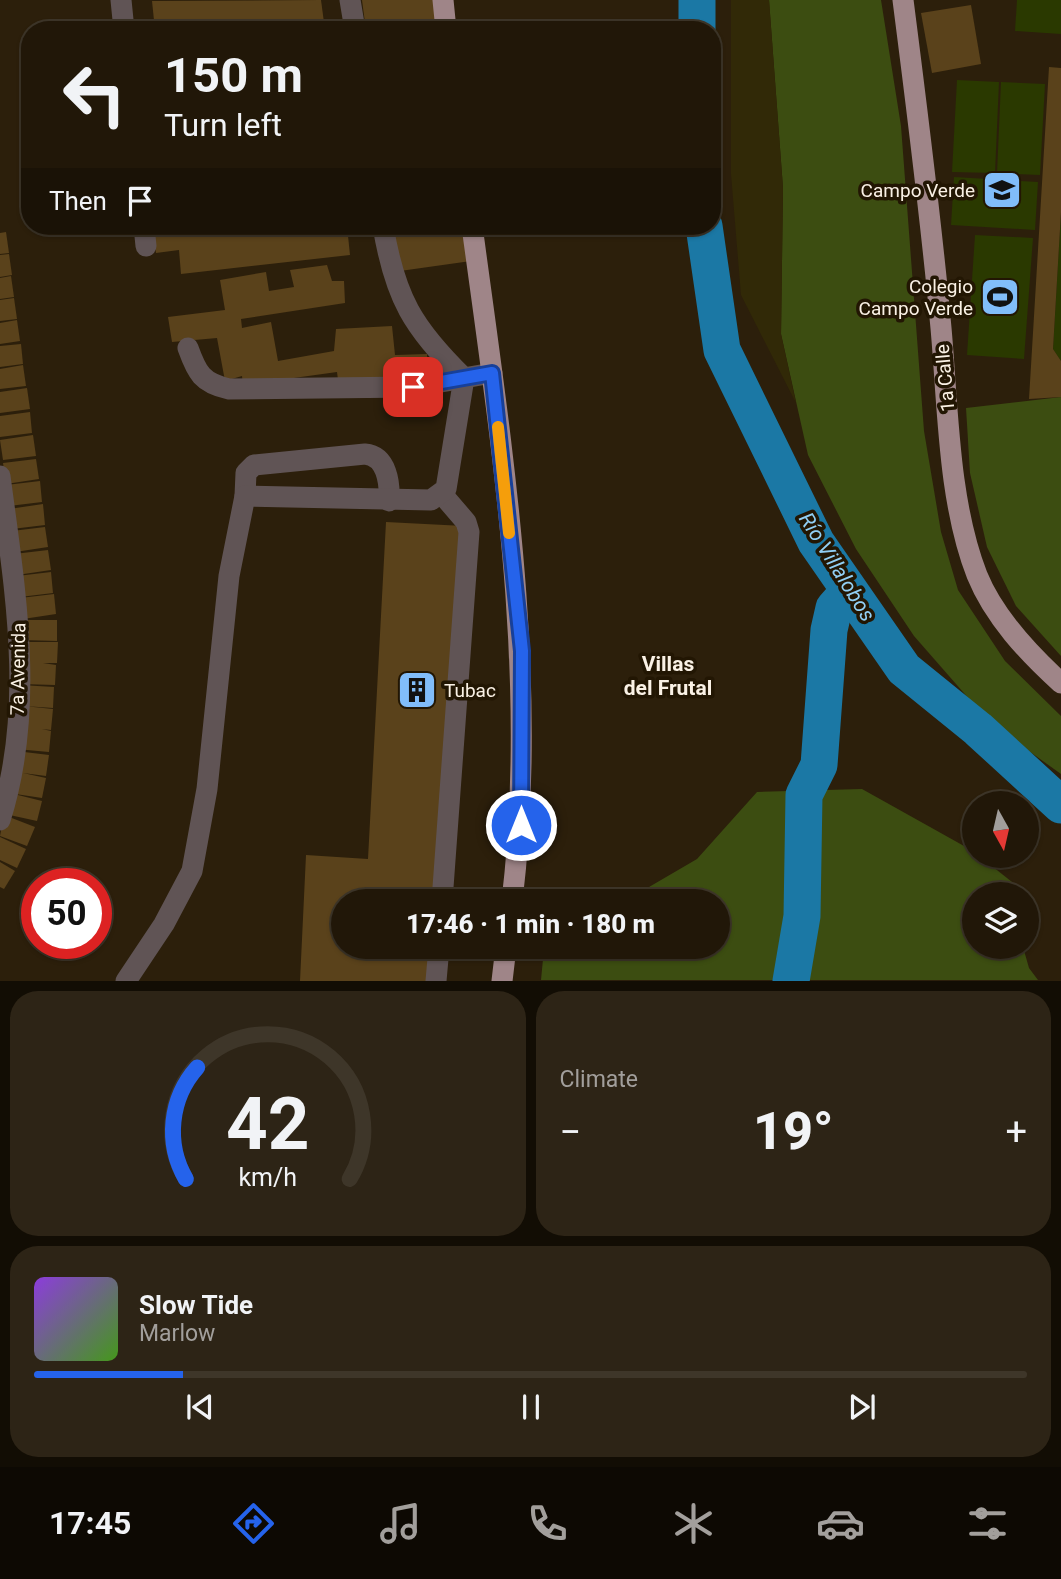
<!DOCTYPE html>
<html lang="en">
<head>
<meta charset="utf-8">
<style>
  :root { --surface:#211708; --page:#2d2416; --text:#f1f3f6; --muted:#a29f9c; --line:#3e3629; --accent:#2563eb }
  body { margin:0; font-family:Roboto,sans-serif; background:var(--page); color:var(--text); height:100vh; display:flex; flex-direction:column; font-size:26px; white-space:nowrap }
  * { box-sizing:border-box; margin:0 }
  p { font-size:23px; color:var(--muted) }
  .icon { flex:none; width:38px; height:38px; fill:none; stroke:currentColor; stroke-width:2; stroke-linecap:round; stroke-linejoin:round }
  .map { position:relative; height:981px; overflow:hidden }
  .details { display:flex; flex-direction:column; gap:10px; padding:10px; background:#120d04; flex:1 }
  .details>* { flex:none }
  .hud { position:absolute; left:21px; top:21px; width:700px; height:214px; border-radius:28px; box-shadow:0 2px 5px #0004,0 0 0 2px var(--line); background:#211708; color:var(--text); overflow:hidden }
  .needle { width:46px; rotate:172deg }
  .buttons { position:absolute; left:962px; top:791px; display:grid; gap:14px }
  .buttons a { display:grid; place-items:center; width:77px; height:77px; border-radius:50%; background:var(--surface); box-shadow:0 2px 5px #0004,0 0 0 2px var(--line); font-size:35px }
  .speed { position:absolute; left:21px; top:868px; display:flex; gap:14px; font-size:35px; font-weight:700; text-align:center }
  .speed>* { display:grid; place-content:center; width:91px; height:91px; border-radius:50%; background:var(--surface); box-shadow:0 2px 5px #0004,0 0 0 2px var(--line); line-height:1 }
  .speed .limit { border:10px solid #d22; background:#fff; color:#111 }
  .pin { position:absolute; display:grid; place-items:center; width:60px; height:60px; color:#fff; margin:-30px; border-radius:14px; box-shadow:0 4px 10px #0006 }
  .me { position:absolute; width:77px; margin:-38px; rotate:0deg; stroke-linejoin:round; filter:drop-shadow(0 0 5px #0008) }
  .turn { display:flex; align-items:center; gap:24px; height:147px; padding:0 28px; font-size:32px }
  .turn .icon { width:91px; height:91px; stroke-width:2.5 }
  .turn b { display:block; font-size:49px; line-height:60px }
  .then { display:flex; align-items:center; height:66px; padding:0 28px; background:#0003; gap:14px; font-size:26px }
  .big { font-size:52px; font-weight:800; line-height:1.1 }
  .details .tile { flex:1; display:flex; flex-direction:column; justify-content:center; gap:10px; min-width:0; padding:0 24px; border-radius:28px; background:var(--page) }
  .details .dial { align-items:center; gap:0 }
  .dial svg { height:182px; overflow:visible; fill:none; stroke:var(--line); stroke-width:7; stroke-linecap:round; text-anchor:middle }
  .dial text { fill:var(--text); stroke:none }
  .song { display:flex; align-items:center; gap:21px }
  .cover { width:84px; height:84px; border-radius:10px; background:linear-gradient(135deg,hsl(270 70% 55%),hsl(100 70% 35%)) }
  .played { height:7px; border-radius:4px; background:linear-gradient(90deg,var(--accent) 15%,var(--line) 15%) }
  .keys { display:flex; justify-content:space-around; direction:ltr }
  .heat { display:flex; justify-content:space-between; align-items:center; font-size:38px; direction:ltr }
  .details .tiles { flex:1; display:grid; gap:10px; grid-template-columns:1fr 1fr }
  .tile:last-child { grid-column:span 2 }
  .trip { position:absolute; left:331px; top:889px; width:399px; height:70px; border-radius:35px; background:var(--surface); box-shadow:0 2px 5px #0004,0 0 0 2px var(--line); font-weight:800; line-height:70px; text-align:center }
  .menu { display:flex; height:112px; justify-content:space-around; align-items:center; background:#0d0903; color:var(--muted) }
  .menu .icon { width:49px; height:49px }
  .menu .selected { color:var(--accent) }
  .menu b { font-size:32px; color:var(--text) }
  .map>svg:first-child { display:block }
  .green { fill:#2a3900 }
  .forest { fill:#3c4d11 }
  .sand { fill:#312907 }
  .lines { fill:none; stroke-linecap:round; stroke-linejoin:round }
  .river { stroke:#1b78a5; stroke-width:37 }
  .building { fill:#5a421b }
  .minor { stroke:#605455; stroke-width:21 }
  .major { stroke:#9f8588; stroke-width:21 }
  .route-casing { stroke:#184099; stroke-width:18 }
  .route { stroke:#2563eb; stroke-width:12 }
  .slow { stroke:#f59e0b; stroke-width:12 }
  .labels { text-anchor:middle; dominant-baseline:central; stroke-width:7; stroke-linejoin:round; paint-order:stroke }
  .poi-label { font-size:19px; fill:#faf1e5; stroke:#221603; text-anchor:end }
  .street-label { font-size:19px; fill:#faf1e5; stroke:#221603 }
  .water-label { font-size:21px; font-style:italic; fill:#91cff4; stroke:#221603 }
  .neighbourhood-label { font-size:21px; font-weight:bold; fill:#faf1e5; stroke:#221603 }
</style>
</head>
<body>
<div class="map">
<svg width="1061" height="981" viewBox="0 0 1061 981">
  <rect width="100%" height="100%" fill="#2c1f0b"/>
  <!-- green -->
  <g class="green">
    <path d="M1017 0H1061V34L1015 31Z"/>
    <path d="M957 80 999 82 995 173 952 172Z"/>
    <path d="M1001 82 1045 84 1040 175 997 173Z"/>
    <path d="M954 177 1038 182 1035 230 951 225Z"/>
    <path d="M1061 212V361L1053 349Z"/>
    <path d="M975 235 1033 238 1024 359 967 355Z"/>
  </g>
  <!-- forest -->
  <g class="forest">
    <path d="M769 0H881L901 126 924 431 941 532 958 590 1005 661 1061 716V774L991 724 914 636 856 549 808 455 781 334 783 188Z"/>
    <path d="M1061 397V656L1016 606 987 547 970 473 966 408Z"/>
    <path d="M862 789 973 851 1027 894H975V947H1023L1029 968 1038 980H541L543 959 558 947H718V901H625L697 859 757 792Z"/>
  </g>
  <!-- sand -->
  <path class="sand" d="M731 0H769L783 188 781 334 796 403 741 295 731 174Z"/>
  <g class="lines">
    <!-- river -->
    <g class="river">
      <path d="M697 30V0"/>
      <path d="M704 226 722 350 816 542 904 669 978 729 1061 805"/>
      <path d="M791 981 802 916 804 795 819 765 829 630 834 608 849 591"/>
    </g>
  </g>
  <!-- building -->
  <g class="building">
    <path d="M321 0 325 30H155L152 1Z"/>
    <path d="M362 0H434L439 30H366Z"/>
    <path d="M971 5 981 64 932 73 921 13Z"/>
    <path d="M1049 67 1061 68V212L1053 349 1061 361V397L1029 399Z"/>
    <path d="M152 226H347L350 255 181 274 179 250 156 253Z"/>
    <path d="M393 226H466L471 261 400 271Z"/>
    <path d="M6 232 9 253 0 254V233Z"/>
    <path d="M9 254 12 275 0 277V255Z"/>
    <path d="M327 265 332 281H344L345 303 241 319 242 328 271 322 278 361 334 351 336 329 392 326 395 355 427 354 428 380H338L337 372 243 385 242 376 225 381 217 338 172 342 168 317 225 310 220 280 266 272 269 291 294 287 290 270Z"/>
    <path d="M11 276 14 297 0 299V278Z"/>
    <path d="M14 298 17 319 0 321V300Z"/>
    <path d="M17 320 20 341 0 344V323Z"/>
    <path d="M21 344 23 364 0 367V346Z"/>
    <path d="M23 365 26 386 0 389V369Z"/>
    <path d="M27 388 30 409 0 413V392Z"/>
    <path d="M30 412 32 433 0 437V416Z"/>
    <path d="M33 435 36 456 3 460 0 440Z"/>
    <path d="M36 459 39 479 6 484 3 463Z"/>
    <path d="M40 481 42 502 9 506 6 485Z"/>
    <path d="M43 504 45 525 12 529 9 509Z"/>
    <path d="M386 522 464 526 445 901H343V947H443L441 981H300L306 855 368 859Z"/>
    <path d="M45 527 48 547 15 552 12 531Z"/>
    <path d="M48 550 51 570 17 575 14 554Z"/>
    <path d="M51 572 53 593 20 597 17 576Z"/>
    <path d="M54 594 56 614 23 619 20 598Z"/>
    <path d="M23 620H57V641L23 640Z"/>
    <path d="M24 642H58L57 663H43L56 665 55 685 21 684Z"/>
    <path d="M21 685 54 687 53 708 24 706 53 709 51 730 42 729 51 731 49 752 16 749Z"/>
    <path d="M16 751 49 755 46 776 23 773 46 778 42 798 9 793Z"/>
    <path d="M10 793 42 801 37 821 5 814Z"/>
    <path d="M4 815 35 827 27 846 0 836Z"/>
    <path d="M0 837 26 849 17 868 0 860Z"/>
    <path d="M0 862 15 871 4 889 0 887Z"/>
  </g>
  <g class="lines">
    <!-- minor -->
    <g class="minor">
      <path d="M121 0 124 30"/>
      <path d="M350 0 355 30"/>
      <path d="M144 226 146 246"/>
      <path d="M188 348C197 373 202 383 229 389L413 387 492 373"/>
      <path d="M0 476C15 590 36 707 0 820"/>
      <path d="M245 496 246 473 254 465 365 454C387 456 390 483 389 501"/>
      <path d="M442 901 469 532 466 522 442 494"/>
      <path d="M126 981 164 924 192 871 207 789 229 576 245 496 431 500 446 489 464 378C413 328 395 298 383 226"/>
      <path d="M436 981 439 947"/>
    </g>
    <!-- major -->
    <g class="major">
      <path d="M443 0 446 30"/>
      <path d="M903 0C917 109 931 218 941 328 948 406 948 501 977 575 994 617 1028 653 1061 683"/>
      <path d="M472 226C502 449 539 676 512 901"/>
      <path d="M502 981 506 947"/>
    </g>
  </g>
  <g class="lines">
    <!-- route casing -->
    <g class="route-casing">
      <path id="route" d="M413 387 492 373 522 651 521 825"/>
    </g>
    <!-- route -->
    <use href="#route" class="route"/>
    <!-- slow -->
    <path class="slow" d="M498 427 509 533"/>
  </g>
  <!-- icons -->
  <defs>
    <g id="school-square" transform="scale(2.0125)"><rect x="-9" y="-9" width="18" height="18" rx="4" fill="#81bdfa" stroke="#221603"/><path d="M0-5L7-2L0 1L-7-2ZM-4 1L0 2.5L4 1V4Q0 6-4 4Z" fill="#111"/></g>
    <g id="stadium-square" transform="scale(2.0125)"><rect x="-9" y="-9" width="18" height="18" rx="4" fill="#81bdfa" stroke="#221603"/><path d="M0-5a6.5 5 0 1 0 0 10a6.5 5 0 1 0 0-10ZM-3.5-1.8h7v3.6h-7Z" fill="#111"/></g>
    <g id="building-square" transform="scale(2.0125)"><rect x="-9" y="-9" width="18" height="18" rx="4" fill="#81bdfa" stroke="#221603"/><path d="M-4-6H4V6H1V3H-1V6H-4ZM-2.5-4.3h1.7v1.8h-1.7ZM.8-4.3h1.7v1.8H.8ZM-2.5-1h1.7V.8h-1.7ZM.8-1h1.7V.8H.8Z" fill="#111"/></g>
  </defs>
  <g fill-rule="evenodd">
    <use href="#school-square" x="1002" y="190"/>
    <use href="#stadium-square" x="1000" y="297"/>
    <use href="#building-square" x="417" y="690"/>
  </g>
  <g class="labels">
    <!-- poi labels -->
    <g class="poi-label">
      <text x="975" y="190">Campo Verde</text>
      <text x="973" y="286">Colegio<tspan x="973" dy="22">Campo Verde</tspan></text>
      <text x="444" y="690" text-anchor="start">Tubac</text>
    </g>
    <!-- street labels -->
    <g class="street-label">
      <text transform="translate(945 378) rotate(-95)">1a Calle</text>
      <text transform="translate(18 669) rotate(-89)">7a Avenida</text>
    </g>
    <!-- water labels -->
    <g class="water-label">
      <text transform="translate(837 567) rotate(58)">Río Villalobos</text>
    </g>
    <!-- neighbourhood labels -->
    <g class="neighbourhood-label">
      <text x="668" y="664">Villas<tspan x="668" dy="24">del Frutal</tspan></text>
    </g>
  </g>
</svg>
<div class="buttons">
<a><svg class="needle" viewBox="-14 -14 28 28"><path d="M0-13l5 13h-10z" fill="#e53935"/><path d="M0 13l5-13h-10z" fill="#a29f9c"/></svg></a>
<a><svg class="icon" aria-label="layers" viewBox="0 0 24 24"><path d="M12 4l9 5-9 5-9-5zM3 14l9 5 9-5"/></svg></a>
</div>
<div class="speed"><div class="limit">50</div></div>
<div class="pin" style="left:413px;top:387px;background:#d93025"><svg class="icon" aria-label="arrive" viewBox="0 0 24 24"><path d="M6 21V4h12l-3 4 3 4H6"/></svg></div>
<svg class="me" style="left:521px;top:825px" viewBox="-20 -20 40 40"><circle r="17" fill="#2563eb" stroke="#fff" stroke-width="3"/><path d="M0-11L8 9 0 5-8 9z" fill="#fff"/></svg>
<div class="trip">17:46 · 1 min · 180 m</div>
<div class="hud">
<div class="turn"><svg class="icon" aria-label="left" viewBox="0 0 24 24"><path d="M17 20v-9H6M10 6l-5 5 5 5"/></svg><div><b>150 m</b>Turn left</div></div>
<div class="then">Then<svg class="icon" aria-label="arrive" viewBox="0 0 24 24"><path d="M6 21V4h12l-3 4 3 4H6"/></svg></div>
</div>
</div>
<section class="details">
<div class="tiles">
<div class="tile dial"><svg viewBox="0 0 100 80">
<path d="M14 69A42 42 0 1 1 86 69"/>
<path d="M14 69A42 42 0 0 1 19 20" stroke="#2563eb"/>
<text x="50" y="56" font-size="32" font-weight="700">42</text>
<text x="50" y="72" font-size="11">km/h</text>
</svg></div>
<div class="tile"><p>Climate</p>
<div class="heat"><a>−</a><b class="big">19°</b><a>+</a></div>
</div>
<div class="tile">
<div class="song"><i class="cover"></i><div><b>Slow Tide</b><p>Marlow</p></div></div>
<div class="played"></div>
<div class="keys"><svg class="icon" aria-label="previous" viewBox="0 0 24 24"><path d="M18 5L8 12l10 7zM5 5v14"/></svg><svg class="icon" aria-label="pause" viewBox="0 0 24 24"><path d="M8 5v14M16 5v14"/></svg><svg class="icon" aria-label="next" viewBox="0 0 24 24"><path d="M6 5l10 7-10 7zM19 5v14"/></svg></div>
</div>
</div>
</section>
<nav class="menu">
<b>17:45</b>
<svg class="icon selected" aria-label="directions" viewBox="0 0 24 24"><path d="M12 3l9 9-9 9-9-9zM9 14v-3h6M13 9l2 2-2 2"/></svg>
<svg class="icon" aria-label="music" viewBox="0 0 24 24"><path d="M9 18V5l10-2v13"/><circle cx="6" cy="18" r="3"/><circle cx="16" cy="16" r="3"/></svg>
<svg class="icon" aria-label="phone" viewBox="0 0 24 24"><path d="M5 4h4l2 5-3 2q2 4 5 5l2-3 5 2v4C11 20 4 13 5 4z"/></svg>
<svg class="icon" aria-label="climate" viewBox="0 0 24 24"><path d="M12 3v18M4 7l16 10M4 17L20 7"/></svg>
<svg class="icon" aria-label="car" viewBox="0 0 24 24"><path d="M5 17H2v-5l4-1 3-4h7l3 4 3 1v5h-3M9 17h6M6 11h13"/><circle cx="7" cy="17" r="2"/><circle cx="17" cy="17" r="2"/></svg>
<svg class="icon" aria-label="filters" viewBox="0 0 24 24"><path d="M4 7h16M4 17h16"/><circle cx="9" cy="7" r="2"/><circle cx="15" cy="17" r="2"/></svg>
</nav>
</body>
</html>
